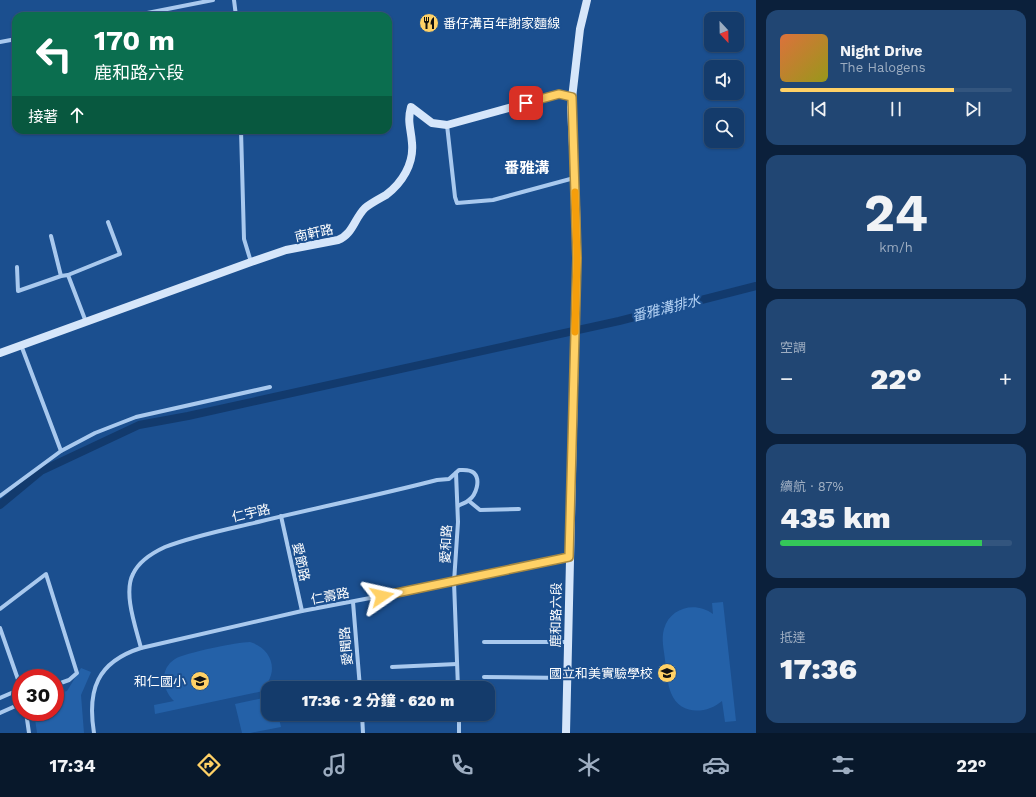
<!DOCTYPE html>
<html lang="zh-TW">
<head>
<meta charset="utf-8">
<style>
  :root { --surface:#143b6b; --page:#214673; --text:#f1f3f6; --muted:#9dadc1; --line:#33557e; --accent:#ffd166 }
  body { margin:0; font-family:"Work Sans","Noto Sans TC",sans-serif; background:var(--page); color:var(--text); height:100vh; display:flex; flex-direction:column; font-size:15px; white-space:nowrap }
  * { box-sizing:border-box; margin:0 }
  p { font-size:13px; color:var(--muted) }
  .icon { flex:none; width:22px; height:22px; fill:none; stroke:currentColor; stroke-width:2; stroke-linecap:round; stroke-linejoin:round }
  .map { position:relative; flex:1; overflow:hidden }
  .drawer { display:flex; flex-direction:column; gap:10px; padding:10px; background:#0b203b; width:280px }
  .drawer>* { flex:none }
  .banner { position:absolute; left:12px; top:12px; width:380px; height:122px; border-radius:12px; box-shadow:0 1px 3px #0004,0 0 0 1px var(--line); background:#0b6e4f; color:#fff; overflow:hidden }
  .needle { width:26px; rotate:158deg }
  .tools { position:absolute; left:704px; top:12px; display:grid; gap:8px }
  .tools a { display:grid; place-items:center; width:40px; height:40px; border-radius:8px; background:var(--surface); box-shadow:0 1px 3px #0004,0 0 0 1px var(--line); font-size:20px }
  .speed { position:absolute; left:12px; top:669px; display:flex; gap:8px; font-size:20px; font-weight:700; text-align:center }
  .speed>* { display:grid; place-content:center; width:52px; height:52px; border-radius:50%; background:var(--surface); box-shadow:0 1px 3px #0004,0 0 0 1px var(--line); line-height:1 }
  .speed .limit { border:6px solid #d22; background:#fff; color:#111 }
  .pin { position:absolute; display:grid; place-items:center; width:34px; height:34px; color:#fff; margin:-17px; border-radius:8px; box-shadow:0 2px 6px #0006 }
  .me { position:absolute; width:44px; margin:-22px; rotate:79deg; stroke-linejoin:round; filter:drop-shadow(0 0 3px #0008) }
  .turn { display:flex; align-items:center; gap:14px; height:84px; padding:0 16px; font-size:18px }
  .turn .icon { width:52px; height:52px; stroke-width:2.5 }
  .turn b { display:block; font-size:28px; line-height:34px }
  .then { display:flex; align-items:center; height:38px; padding:0 16px; background:#0003; gap:8px; font-size:15px }
  .big { font-size:30px; font-weight:800; line-height:1.1 }
  .drawer .widget { flex:1; display:flex; flex-direction:column; justify-content:center; gap:6px; min-width:0; padding:0 14px; border-radius:12px; background:var(--page) }
  .drawer .dial { align-items:center; gap:0 }
  .dial b { font-size:52px; line-height:1 }
  .song { display:flex; align-items:center; gap:12px }
  .cover { width:48px; height:48px; border-radius:6px; background:linear-gradient(135deg,hsl(20 70% 55%),hsl(60 70% 35%)) }
  .played { height:4px; border-radius:2px; background:linear-gradient(90deg,var(--accent) 75%,var(--line) 75%) }
  .keys { display:flex; justify-content:space-around; direction:ltr }
  .heat { display:flex; justify-content:space-between; align-items:center; font-size:22px; direction:ltr }
  .charge { height:6px; border-radius:3px; background:linear-gradient(90deg,#34c759 87%,var(--line) 0) }
  .trip { position:absolute; left:261px; top:681px; width:234px; height:40px; border-radius:12px; background:var(--surface); box-shadow:0 1px 3px #0004,0 0 0 1px var(--line); font-weight:800; line-height:40px; text-align:center }
  .menu { display:flex; height:64px; justify-content:space-around; align-items:center; background:#08182b; color:var(--muted) }
  .menu .icon { width:28px; height:28px }
  .menu .on { color:var(--accent) }
  .menu b { font-size:18px; color:var(--text) }
  main { display:flex; flex:1; min-height:0 }
  .map>svg:first-child { display:block }
  .green { fill:#2461a8 }
  .lines { fill:none; stroke-linecap:round; stroke-linejoin:round }
  .canal { stroke:#123a6d; stroke-width:8 }
  .street { stroke:#a9c9ee; stroke-width:4 }
  .secondary { stroke:#d6e6fa; stroke-width:8 }
  .route-casing { stroke:#a68842; stroke-width:10 }
  .route { stroke:#ffd166; stroke-width:7 }
  .slow { stroke:#f59e0b; stroke-width:7 }
  .labels { text-anchor:middle; dominant-baseline:central; stroke-width:4; stroke-linejoin:round; paint-order:stroke }
  .poi-label { font-size:13px; fill:#fff; stroke:#1b4f8f; text-anchor:end }
  .street-label { font-size:13px; fill:#fff; stroke:#1b4f8f }
  .water-label { font-size:14px; font-style:italic; fill:#b5d3f5; stroke:#1b4f8f }
  .quarter-label { font-size:15px; font-weight:bold; fill:#fff; stroke:#1b4f8f }
</style>
</head>
<body>
<main>
<div class="map">
<svg width="756" height="733" viewBox="0 0 756 733">
  <rect width="100%" height="100%" fill="#1b4f8f"/>
  <!-- green -->
  <g class="green">
    <path d="M723 602 736 721 725 722 722 701C707 714 680 716 671 693 667 683 667 671 665 660 664 650 661 639 664 629 670 607 696 601 713 614L712 603Z"/>
    <path d="M250 642C268 647 278 665 268 682L278 680 279 688H268V690L155 714 154 705 174 701C162 690 159 669 175 659 184 653 238 642 250 642Z"/>
    <path d="M81 668 91 672 81 695 84 733H37L34 712H55V694L67 691Z"/>
    <path d="M268 697V714H278L281 727 250 733H242L235 704Z"/>
  </g>
  <g class="lines">
    <!-- canal -->
    <path class="canal" d="M0 505 41 471 139 425 188 416 619 321 756 286"/>
    <!-- street -->
    <g class="street">
      <path d="M234 0 236 16"/>
      <path d="M132 16 213 0"/>
      <path d="M0 42 16 39"/>
      <path d="M447 125 455 197 457 203 493 200 574 178"/>
      <path d="M241 130 244 239 251 262"/>
      <path d="M51 236 61 276"/>
      <path d="M17 267 18 291 61 276 68 275 120 254 108 222"/>
      <path d="M68 275 86 322"/>
      <path d="M21 345 61 451"/>
      <path d="M456 473 458 522 454 582 458 688"/>
      <path d="M0 496 61 451 95 433 136 417 270 387"/>
      <path d="M469 501 480 510 519 509"/>
      <path d="M281 516 302 611"/>
      <path d="M353 602 360 688"/>
      <path d="M0 609 46 574 77 673 69 680 55 685"/>
      <path d="M0 628 21 688"/>
      <path d="M484 642H568"/>
      <path d="M141 648C136 628 123 593 133 574 139 561 152 553 165 547 196 535 229 529 262 521 320 507 379 495 437 480L449 479 459 470C464 470 470 469 474 473 481 480 476 495 469 500 466 503 461 504 458 506"/>
      <path d="M392 667 457 664"/>
      <path d="M484 677 567 678"/>
      <path d="M0 698 16 691 21 695"/>
      <path d="M26 712 29 733"/>
      <path d="M0 713 20 704 21 703"/>
      <path d="M362 714 363 733"/>
      <path d="M459 714V733"/>
      <path d="M94 733C87 690 97 662 141 648L302 611 454 582 569 557"/>
    </g>
    <!-- secondary -->
    <g class="secondary">
      <path d="M0 353 251 262 286 250 338 240C353 234 354 219 365 208 371 203 379 199 386 195 402 183 414 164 412 143 411 128 407 122 411 107L432 123 447 125 559 94 572 97"/>
      <path d="M566 733 577 258 576 205 571 107 580 29 587 0"/>
    </g>
  </g>
  <g class="lines">
    <!-- route casing -->
    <g class="route-casing">
      <path id="route" d="M382 596 569 557 577 258 572 97 559 94 526 103"/>
    </g>
    <!-- route -->
    <use href="#route" class="route"/>
    <!-- slow -->
    <path class="slow" d="M575 192 577 258 575 332"/>
  </g>
  <!-- icons -->
  <defs>
    <g id="restaurant-disc" transform="scale(1)"><circle r="9.5" fill="#ffd166" stroke="#1b4f8f"/><path d="M-5-6h1v4h1v-4h1v4h1v-4h1v5L-1.5 .5V6h-2V.5L-5-1ZM5-6V6H3V1.5H1.5Q1.5-4 5-6Z" fill="#111"/></g>
    <g id="school-disc" transform="scale(1)"><circle r="9.5" fill="#ffd166" stroke="#1b4f8f"/><path d="M0-5L7-2L0 1L-7-2ZM-4 1L0 2.5L4 1V4Q0 6-4 4Z" fill="#111"/></g>
  </defs>
  <g fill-rule="evenodd">
    <use href="#restaurant-disc" x="429" y="23"/>
    <use href="#school-disc" x="667" y="673"/>
    <use href="#school-disc" x="200" y="681"/>
  </g>
  <g class="labels">
    <!-- poi labels -->
    <g class="poi-label">
      <text x="443" y="23" text-anchor="start">番仔溝百年謝家麵線</text>
      <text x="653" y="673">國立和美實驗學校</text>
      <text x="186" y="681">和仁國小</text>
    </g>
    <!-- street labels -->
    <g class="street-label">
      <text transform="translate(314 233) rotate(-12)">南軒路</text>
      <text transform="translate(251 513) rotate(-13)">仁宇路</text>
      <text transform="translate(446 544) rotate(-87)">愛和路</text>
      <text transform="translate(301 562) rotate(78)">愛節路</text>
      <text transform="translate(330 596) rotate(-11)">仁壽路</text>
      <text transform="translate(556 615) rotate(-89)">鹿和路六段</text>
      <text transform="translate(346 646) rotate(-95)">愛聞路</text>
    </g>
    <!-- water labels -->
    <g class="water-label">
      <text transform="translate(666 308) rotate(-14)">番雅溝排水</text>
    </g>
    <!-- quarter labels -->
    <g class="quarter-label">
      <text x="527" y="168">番雅溝</text>
    </g>
  </g>
</svg>
<div class="tools">
<a><svg class="needle" viewBox="-14 -14 28 28"><path d="M0-13l5 13h-10z" fill="#e53935"/><path d="M0 13l5-13h-10z" fill="#9dadc1"/></svg></a>
<a><svg class="icon" aria-label="sound" viewBox="0 0 24 24"><path d="M4 9h4l5-4v14l-5-4H4zM17 9q2 3 0 6"/></svg></a>
<a><svg class="icon" aria-label="search" viewBox="0 0 24 24"><circle cx="10" cy="10" r="6"/><path d="M15 15l6 6"/></svg></a>
</div>
<div class="speed"><div class="limit">30</div></div>
<div class="pin" style="left:526px;top:103px;background:#d93025"><svg class="icon" aria-label="arrive" viewBox="0 0 24 24"><path d="M6 21V4h12l-3 4 3 4H6"/></svg></div>
<svg class="me" style="left:382px;top:596px" viewBox="-20 -20 40 40"><path d="M0-17L14 15 0 8-14 15z" fill="#ffd166" stroke="#fff" stroke-width="4"/></svg>
<div class="trip">17:36 · 2 分鐘 · 620 m</div>
<div class="banner">
<div class="turn"><svg class="icon" aria-label="left" viewBox="0 0 24 24"><path d="M17 20v-9H6M10 6l-5 5 5 5"/></svg><div><b>170 m</b>鹿和路六段</div></div>
<div class="then">接著<svg class="icon" aria-label="ahead" viewBox="0 0 24 24"><path d="M12 20V5M6 11l6-6 6 6"/></svg></div>
</div>
</div>
<section class="drawer">
<div class="widget">
<div class="song"><i class="cover"></i><div><b>Night Drive</b><p>The Halogens</p></div></div>
<div class="played"></div>
<div class="keys"><svg class="icon" aria-label="previous" viewBox="0 0 24 24"><path d="M18 5L8 12l10 7zM5 5v14"/></svg><svg class="icon" aria-label="pause" viewBox="0 0 24 24"><path d="M8 5v14M16 5v14"/></svg><svg class="icon" aria-label="next" viewBox="0 0 24 24"><path d="M6 5l10 7-10 7zM19 5v14"/></svg></div>
</div>
<div class="widget dial"><b>24</b><p>km/h</p></div>
<div class="widget"><p>空調</p>
<div class="heat"><a>−</a><b class="big">22°</b><a>+</a></div>
</div>
<div class="widget"><p>續航 · 87%</p><b class="big">435 km</b><div class="charge"></div></div>
<div class="widget"><p>抵達</p><b class="big">17:36</b></div>
</section>
</main>
<nav class="menu">
<b>17:34</b>
<svg class="icon on" aria-label="directions" viewBox="0 0 24 24"><path d="M12 3l9 9-9 9-9-9zM9 14v-3h6M13 9l2 2-2 2"/></svg>
<svg class="icon" aria-label="music" viewBox="0 0 24 24"><path d="M9 18V5l10-2v13"/><circle cx="6" cy="18" r="3"/><circle cx="16" cy="16" r="3"/></svg>
<svg class="icon" aria-label="phone" viewBox="0 0 24 24"><path d="M5 4h4l2 5-3 2q2 4 5 5l2-3 5 2v4C11 20 4 13 5 4z"/></svg>
<svg class="icon" aria-label="climate" viewBox="0 0 24 24"><path d="M12 3v18M4 7l16 10M4 17L20 7"/></svg>
<svg class="icon" aria-label="car" viewBox="0 0 24 24"><path d="M5 17H2v-5l4-1 3-4h7l3 4 3 1v5h-3M9 17h6M6 11h13"/><circle cx="7" cy="17" r="2"/><circle cx="17" cy="17" r="2"/></svg>
<svg class="icon" aria-label="filters" viewBox="0 0 24 24"><path d="M4 7h16M4 17h16"/><circle cx="9" cy="7" r="2"/><circle cx="15" cy="17" r="2"/></svg>
<b>22°</b>
</nav>
</body>
</html>
